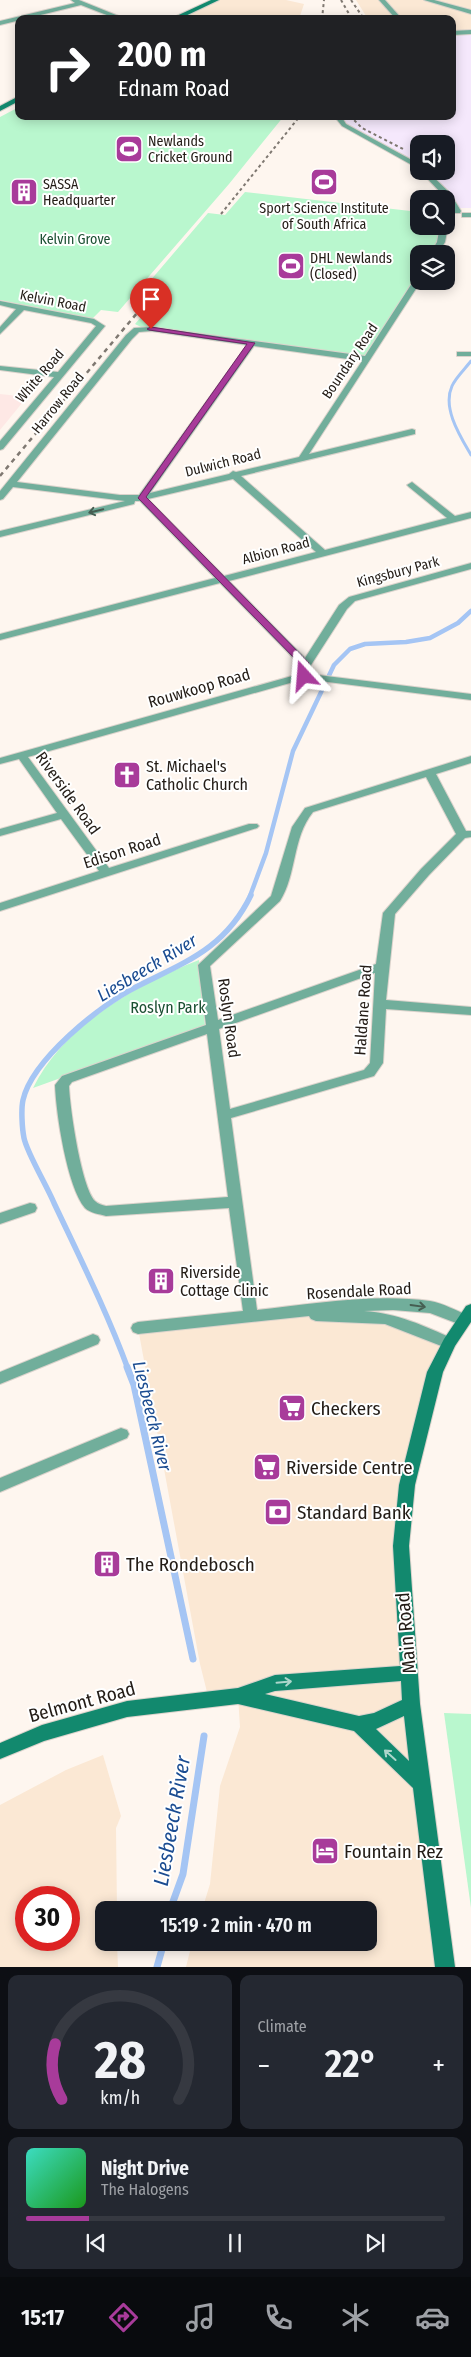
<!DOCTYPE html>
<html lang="en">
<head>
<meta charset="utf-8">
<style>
  :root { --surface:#171b24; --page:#242831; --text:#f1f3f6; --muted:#9ea1a6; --line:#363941; --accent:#a83b9a }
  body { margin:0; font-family:"Fira Sans Condensed",sans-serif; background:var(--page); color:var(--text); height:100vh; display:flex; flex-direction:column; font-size:19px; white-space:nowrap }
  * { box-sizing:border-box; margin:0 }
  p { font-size:16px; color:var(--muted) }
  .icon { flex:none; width:28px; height:28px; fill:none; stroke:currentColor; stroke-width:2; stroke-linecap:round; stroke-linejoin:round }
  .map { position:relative; height:1967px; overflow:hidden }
  .side { display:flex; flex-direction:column; gap:8px; padding:8px; background:#0d0f14; flex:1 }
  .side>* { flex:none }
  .top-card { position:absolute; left:15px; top:15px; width:441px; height:105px; border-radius:10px; box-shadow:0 2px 12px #0003; background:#202124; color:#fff; overflow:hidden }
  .controls { position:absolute; left:410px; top:135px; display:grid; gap:10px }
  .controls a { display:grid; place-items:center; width:45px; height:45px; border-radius:10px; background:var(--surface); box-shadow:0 2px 12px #0003; font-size:25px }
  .speed { position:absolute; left:15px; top:1886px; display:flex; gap:10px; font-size:25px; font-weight:700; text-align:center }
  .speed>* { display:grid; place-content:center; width:65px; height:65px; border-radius:50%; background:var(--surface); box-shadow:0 2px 12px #0003; line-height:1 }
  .speed .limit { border:8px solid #d22; background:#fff; color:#111 }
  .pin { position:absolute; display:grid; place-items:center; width:42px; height:42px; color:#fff; margin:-51px -21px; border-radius:50% 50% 50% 0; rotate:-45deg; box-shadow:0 0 5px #0007 }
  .pin .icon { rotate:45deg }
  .me { position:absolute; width:55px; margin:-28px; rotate:341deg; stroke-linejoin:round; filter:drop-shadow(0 0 4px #0008) }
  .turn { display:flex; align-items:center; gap:18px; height:105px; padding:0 20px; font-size:22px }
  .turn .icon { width:65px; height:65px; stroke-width:2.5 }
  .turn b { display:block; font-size:35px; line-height:42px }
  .big { font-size:38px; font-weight:600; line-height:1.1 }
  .side .card { flex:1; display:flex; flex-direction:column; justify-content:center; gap:8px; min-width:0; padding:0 18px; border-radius:10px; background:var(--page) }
  .side .dial { align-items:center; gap:0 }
  .dial svg { height:130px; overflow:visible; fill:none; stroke:var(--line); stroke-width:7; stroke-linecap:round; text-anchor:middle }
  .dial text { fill:var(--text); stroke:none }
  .song { display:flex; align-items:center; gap:15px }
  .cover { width:60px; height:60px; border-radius:8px; background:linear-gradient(135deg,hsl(170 70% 55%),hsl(120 70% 35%)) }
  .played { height:5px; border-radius:2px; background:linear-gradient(90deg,var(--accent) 15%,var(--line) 15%) }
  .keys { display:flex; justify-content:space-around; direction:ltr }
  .heat { display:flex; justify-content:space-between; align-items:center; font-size:28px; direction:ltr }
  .side .tiles { flex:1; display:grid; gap:8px; grid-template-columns:1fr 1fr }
  .card:last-child { grid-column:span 2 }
  .trip { position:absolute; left:95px; top:1901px; width:282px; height:50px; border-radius:10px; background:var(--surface); box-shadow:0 2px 12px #0003; font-weight:600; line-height:50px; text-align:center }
  .menu { display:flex; height:80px; justify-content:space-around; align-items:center; background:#090b0e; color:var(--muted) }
  .menu .icon { width:35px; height:35px }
  .menu .current { color:var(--accent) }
  .menu b { font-size:22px; color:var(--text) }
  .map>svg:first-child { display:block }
  .built { fill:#fbe8d4; fill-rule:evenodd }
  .industrial { fill:#f5e8fc }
  .education { fill:#fee8e5 }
  .green { fill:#b9f7ce }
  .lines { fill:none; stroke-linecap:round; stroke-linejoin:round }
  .stream-far3 { stroke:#a5c5f4; stroke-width:3 }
  .stream-far2 { stroke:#a5c5f4; stroke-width:4.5 }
  .stream-far1 { stroke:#a5c5f4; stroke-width:5.5 }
  .stream { stroke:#a5c5f4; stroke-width:7 }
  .pedestrian-casing { stroke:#dbd3cc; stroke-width:2 }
  .minor-casing { stroke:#dbd3cc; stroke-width:2 }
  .tertiary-casing { stroke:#dbd3cc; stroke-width:2 }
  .secondary-casing { stroke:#dbd3cc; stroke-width:2 }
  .pedestrian { fill:#71ae9b; fill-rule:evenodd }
  .minor { fill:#71ae9b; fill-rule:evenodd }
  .tertiary { fill:#71ae9b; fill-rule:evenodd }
  .secondary { fill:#12896e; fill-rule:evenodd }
  .rail-far1 { stroke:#7f7871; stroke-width:2; stroke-dasharray:3 3; stroke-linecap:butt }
  .rail { stroke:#7f7871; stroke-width:2.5; stroke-dasharray:4.5 4.5; stroke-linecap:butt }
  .oneway { stroke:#465e52 }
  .oneway2 { stroke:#acd6cc }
  .route { fill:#a83b9a; stroke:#6d2664 }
  .labels { text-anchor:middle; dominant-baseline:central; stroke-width:4; stroke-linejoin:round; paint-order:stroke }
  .far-poi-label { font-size:14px; fill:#231c16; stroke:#fff; text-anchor:start }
  .far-park-label { font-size:14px; fill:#1a4f32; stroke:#fff }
  .far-street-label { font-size:14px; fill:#231c16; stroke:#fff }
  .street-label { font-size:16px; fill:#231c16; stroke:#fff }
  .poi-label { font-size:16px; fill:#231c16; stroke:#fff; text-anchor:start }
  .park-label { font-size:16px; fill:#1a4f32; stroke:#fff }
  .water-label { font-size:18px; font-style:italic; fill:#1b4c91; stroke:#fff }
  .near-poi-label { font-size:19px; fill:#231c16; stroke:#fff; text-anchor:start }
  .near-street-label { font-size:19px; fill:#231c16; stroke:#fff }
  .near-water-label { font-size:21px; font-style:italic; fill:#1b4c91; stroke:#fff }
</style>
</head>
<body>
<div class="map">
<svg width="471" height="1967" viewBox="0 0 471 1967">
  <rect width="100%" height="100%" fill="#fef6ef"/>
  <!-- built -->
  <g class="built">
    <path d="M216 0H286L304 4 299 19H173Z"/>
    <path d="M356 0H471V32L453 33 452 19H368Z"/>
    <path d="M283 1314 368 1316 449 1343 440 1360 401 1546 445 1967H186L192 1943 369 1942V1910H202L210 1884 220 1786 240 1727 238 1696 209 1700 200 1664 138 1328Z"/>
    <path d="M103 1755 121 1816 116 1828 117 1910H104V1942L117 1943 118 1967H0V1805L66 1770ZM26 1898H69V1940H26Z"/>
  </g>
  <!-- industrial -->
  <path class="industrial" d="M471 32V208H454L423 171H446V144H419V167L344 125 337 116H452L453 33Z"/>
  <!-- education -->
  <path class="education" d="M0 394 27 397 0 430Z"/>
  <!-- green -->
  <g class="green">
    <path d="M19 107V116H284L229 184 118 312 101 310 92 319 0 300V117Z"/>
    <path d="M245 192 419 212V226H444L434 254H419V279L367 359 145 329 135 324 147 310 140 303 132 302 208 213 225 215Z"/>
    <path d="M199 960 205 1026 33 1088C63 1026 137 984 199 960Z"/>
    <path d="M444 1713 471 1714V1908Z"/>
  </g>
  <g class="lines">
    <!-- stream-far3 -->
    <path class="stream-far3" d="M471 361C465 369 456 377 452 386 442 408 460 436 471 455"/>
    <!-- stream-far2 -->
    <path class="stream-far2" d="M250 896 266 853 293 751 334 665 350 649 365 644 406 642 430 638 458 623 471 611"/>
    <!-- stream-far1 -->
    <path class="stream-far1" d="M128 1369C107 1312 80 1258 54 1203 47 1186 27 1153 24 1138 22 1128 21 1109 23 1100 32 1060 100 1005 136 987 185 962 225 949 251 895"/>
    <!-- stream -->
    <g class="stream">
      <path d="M127 1367 134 1385 193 1659"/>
      <path d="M170 1910 183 1874 204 1736"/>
      <path d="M157 1967 164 1942"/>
    </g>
    <!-- pedestrian casing -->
    <g class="pedestrian-casing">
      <rect id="pedestrian" x="457" y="352" width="14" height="4"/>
    </g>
    <!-- minor casing -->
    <g class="minor-casing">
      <g id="minor">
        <path d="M71 0H79L126 19H117L81 5 0 25V21L75 3Z"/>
        <path d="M379 0H385L402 19H396Z"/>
        <path d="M471 30V34L452 35V31Z"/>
        <path d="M334 116H341L346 124 419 164V169L342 126Z"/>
        <path d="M420 171H427L450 193 461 211 460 213H454L444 196Z"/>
        <rect x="462" y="213" width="9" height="4"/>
        <path d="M446 224 448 226 445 242 438 254H430L437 242 440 226H446Z"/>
        <path d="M416 277H419V281H421L309 454 412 429 415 430V434L241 476 325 550 447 518 409 487 407 485 412 482 455 516 471 512V518L229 581 305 658 339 605 349 597 471 563V569L355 601 347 609 311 665 310 674 471 694V700L304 679 28 757 109 868 249 824H257L259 826 257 828 0 911V903L99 871 61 819 0 836V829L57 813 19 759 0 764V758L299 674 301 666 220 583 0 640V634L215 578 140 501H135L134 504 0 537V531L125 501 13 487 3 499 0 500V491L126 335 134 328 151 327 365 356ZM151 331 247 345 139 495H120L17 482 132 339 139 332ZM254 346 362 361 299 457 236 472 233 471 229 474 150 493ZM233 479 316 552 224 576 148 499Z"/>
        <path d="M0 301 94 319 105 326 3 449 0 450V441L54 377 0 370V366L58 372 96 326 91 323 24 310 0 334V327L16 309 0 305Z"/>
        <path d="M471 756V763L436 774 466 831H471V837L465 838 429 875 395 914 386 1000 471 1007V1015L386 1009 383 1063 374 1076 231 1118 257 1310C312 1304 375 1293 430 1301 443 1303 457 1311 469 1316L471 1319 469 1324 464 1326 430 1313 393 1310 364 1311C397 1313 424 1326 454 1339L456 1343 454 1347 449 1349 385 1324 316 1321 311 1319 309 1316 138 1334 133 1332 131 1328 133 1324 138 1322 243 1311 229 1208 106 1216C99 1214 90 1213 85 1208 67 1187 56 1113 55 1085L62 1076 206 1025 198 965 271 896 292 827 305 808ZM426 777 456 834 421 869 383 913 376 964 218 1020 210 966 280 901C297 874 292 838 313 812ZM375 973 370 1063 364 1070 230 1109 219 1029ZM207 1034 228 1197 106 1206C102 1205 98 1204 95 1201 81 1186 70 1108 69 1086L72 1082Z"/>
        <path d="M30 1203 35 1204 37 1208 35 1212 0 1224V1213Z"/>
        <path d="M93 1334 98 1336 100 1340 98 1344 0 1384V1372Z"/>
        <path d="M121 1428 127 1430 129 1434 127 1438 0 1492V1478Z"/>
      </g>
    </g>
    <!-- tertiary casing -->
    <g class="tertiary-casing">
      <path id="tertiary" d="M424 0H434L471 10V14Z"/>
    </g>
    <!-- secondary casing -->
    <g class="secondary-casing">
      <g id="secondary">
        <path d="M211 0H219L179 19H170Z"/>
        <path d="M19 96V101L0 111V106Z"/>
        <path d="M471 1304V1322L455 1346 443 1372 415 1485 409 1546 420 1704 455 1967H435L413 1788 354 1731 238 1704 127 1717 44 1741 0 1759V1743L42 1725 127 1701 238 1688 275 1675 400 1666 393 1546 399 1485 427 1372 444 1339 466 1306ZM401 1681 402 1700 374 1713 359 1716 265 1694 275 1691ZM404 1716 409 1761 376 1729Z"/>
      </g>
    </g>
    <!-- pedestrian -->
    <use href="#pedestrian" class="pedestrian"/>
    <!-- minor -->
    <use href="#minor" class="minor"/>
    <!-- tertiary -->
    <use href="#tertiary" class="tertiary"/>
    <!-- secondary -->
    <use href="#secondary" class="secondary"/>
    <!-- rail-far1 -->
    <g class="rail-far1">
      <path d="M341 0 352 19"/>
      <path d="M351 0 364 19"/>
      <path d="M322 19 324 0"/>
      <path d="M350 116 362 128 403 149"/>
      <path d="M221 214 300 116"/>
    </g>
    <!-- rail -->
    <path class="rail" d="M0 476 143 306"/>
  </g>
  <!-- one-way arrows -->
  <defs><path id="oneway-shaft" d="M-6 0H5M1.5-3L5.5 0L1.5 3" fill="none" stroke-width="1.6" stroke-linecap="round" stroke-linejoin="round" transform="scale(1.25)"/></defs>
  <g class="oneway">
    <use href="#oneway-shaft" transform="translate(96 511) rotate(166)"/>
    <use href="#oneway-shaft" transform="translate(418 1306) rotate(8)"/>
  </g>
  <g class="oneway2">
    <use href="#oneway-shaft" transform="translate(284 1682) rotate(-5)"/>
    <use href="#oneway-shaft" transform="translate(390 1755) rotate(-138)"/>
  </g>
  <!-- route -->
  <path class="route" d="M151 327 255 343 146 497 309 663 308 678H301V665L138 498 247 344 149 330 147 329Z"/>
  <!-- icons -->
  <defs>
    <g id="stadium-square" transform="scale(1.4375)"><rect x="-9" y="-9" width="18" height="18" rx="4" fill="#a83b9a" stroke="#fff"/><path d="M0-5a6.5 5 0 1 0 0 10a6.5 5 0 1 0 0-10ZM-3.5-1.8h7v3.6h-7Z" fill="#fff"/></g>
    <g id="building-square" transform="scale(1.4375)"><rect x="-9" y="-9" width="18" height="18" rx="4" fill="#a83b9a" stroke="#fff"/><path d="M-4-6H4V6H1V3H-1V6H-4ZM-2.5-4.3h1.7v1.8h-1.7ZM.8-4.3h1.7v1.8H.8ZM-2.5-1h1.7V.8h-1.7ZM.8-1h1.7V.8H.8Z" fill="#fff"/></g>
    <g id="church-square" transform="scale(1.4375)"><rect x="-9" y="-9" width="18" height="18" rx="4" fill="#a83b9a" stroke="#fff"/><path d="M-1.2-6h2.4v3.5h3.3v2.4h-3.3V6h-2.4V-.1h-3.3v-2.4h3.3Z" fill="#fff"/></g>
    <g id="supermarket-square" transform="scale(1.4375)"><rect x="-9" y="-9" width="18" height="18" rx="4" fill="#a83b9a" stroke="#fff"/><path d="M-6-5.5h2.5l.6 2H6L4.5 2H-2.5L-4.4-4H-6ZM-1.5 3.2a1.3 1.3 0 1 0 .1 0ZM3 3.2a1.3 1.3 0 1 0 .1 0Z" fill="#fff"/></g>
    <g id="bank-square" transform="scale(1.4375)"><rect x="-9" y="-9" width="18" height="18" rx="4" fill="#a83b9a" stroke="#fff"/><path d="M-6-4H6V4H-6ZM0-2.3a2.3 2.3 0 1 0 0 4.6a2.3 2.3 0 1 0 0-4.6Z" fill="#fff"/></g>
    <g id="hotel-square" transform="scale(1.4375)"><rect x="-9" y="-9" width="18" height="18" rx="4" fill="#a83b9a" stroke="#fff"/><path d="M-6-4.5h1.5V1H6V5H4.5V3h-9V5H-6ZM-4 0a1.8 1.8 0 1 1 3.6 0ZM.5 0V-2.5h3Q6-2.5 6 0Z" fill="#fff"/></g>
  </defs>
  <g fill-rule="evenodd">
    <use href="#stadium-square" x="129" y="149"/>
    <use href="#stadium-square" x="324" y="182"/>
    <use href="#building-square" x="24" y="192"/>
    <use href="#stadium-square" x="291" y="266"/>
    <use href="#church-square" x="127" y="775"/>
    <use href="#building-square" x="161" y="1281"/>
    <use href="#supermarket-square" x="292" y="1408"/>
    <use href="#supermarket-square" x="267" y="1467"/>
    <use href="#bank-square" x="278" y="1512"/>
    <use href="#building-square" x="107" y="1564"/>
    <use href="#hotel-square" x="325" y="1851"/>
  </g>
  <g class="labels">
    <!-- far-poi labels -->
    <g class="far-poi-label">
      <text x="148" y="141">Newlands<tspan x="148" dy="16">Cricket Ground</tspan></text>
      <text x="43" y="184">SASSA<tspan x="43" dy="16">Headquarter</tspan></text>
      <text x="324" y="208" text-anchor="middle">Sport Science Institute<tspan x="324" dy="16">of South Africa</tspan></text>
      <text x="310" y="258">DHL Newlands<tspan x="310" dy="16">(Closed)</tspan></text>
    </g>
    <!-- far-park labels -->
    <g class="far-park-label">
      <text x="75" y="239">Kelvin Grove</text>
    </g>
    <!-- far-street labels -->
    <g class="far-street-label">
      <text transform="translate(53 301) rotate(11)">Kelvin Road</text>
      <text transform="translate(350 361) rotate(-56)">Boundary Road</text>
      <text transform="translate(40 376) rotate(-49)">White Road</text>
      <text transform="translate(58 403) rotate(-51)">Harrow Road</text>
      <text transform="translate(223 463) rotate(-14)">Dulwich Road</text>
      <text transform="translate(276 551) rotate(-15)">Albion Road</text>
      <text transform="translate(398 572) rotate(-15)">Kingsbury Park</text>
    </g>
    <!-- street labels -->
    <g class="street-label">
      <text transform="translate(199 688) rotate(-16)">Rouwkoop Road</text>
      <text transform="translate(68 793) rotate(54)">Riverside Road</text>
      <text transform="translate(122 851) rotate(-18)">Edison Road</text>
      <text transform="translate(363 1010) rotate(-86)">Haldane Road</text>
      <text transform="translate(229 1018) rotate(82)">Roslyn Road</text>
      <text transform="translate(359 1291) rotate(-3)">Rosendale Road</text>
    </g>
    <!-- poi labels -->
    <g class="poi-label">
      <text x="146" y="766">St. Michael's<tspan x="146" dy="18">Catholic Church</tspan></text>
      <text x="180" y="1272">Riverside<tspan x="180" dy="18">Cottage Clinic</tspan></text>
    </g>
    <!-- park labels -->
    <g class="park-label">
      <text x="168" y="1007">Roslyn Park</text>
    </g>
    <!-- water labels -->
    <g class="water-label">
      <text transform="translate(147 968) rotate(-31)">Liesbeeck River</text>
      <text transform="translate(152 1416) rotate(76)">Liesbeeck River</text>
    </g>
    <!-- near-poi labels -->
    <g class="near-poi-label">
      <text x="311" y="1408">Checkers</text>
      <text x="286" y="1467">Riverside Centre</text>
      <text x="297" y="1512">Standard Bank</text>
      <text x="126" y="1564">The Rondebosch</text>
      <text x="344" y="1851">Fountain Rez</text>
    </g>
    <!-- near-street labels -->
    <g class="near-street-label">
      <text transform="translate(406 1633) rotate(-95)">Main Road</text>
      <text transform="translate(82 1702) rotate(-15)">Belmont Road</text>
    </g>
    <!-- near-water labels -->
    <g class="near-water-label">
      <text transform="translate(172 1821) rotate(-80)">Liesbeeck River</text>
    </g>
  </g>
</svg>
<div class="controls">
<a><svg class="icon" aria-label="sound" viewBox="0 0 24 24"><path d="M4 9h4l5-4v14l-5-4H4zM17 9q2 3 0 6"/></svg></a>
<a><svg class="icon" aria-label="search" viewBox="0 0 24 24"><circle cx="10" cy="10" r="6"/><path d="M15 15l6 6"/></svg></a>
<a><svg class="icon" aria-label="layers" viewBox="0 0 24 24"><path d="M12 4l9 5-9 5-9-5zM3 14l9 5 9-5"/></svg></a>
</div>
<div class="speed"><div class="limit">30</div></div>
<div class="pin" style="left:151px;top:329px;background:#d93025"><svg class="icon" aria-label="arrive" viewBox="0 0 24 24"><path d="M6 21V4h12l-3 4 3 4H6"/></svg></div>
<svg class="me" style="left:304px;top:676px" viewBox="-20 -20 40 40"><path d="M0-17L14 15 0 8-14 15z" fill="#a83b9a" stroke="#fff" stroke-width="4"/></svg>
<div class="trip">15:19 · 2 min · 470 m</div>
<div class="top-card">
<div class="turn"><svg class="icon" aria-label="right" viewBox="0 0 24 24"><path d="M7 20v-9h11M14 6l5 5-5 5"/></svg><div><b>200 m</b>Ednam Road</div></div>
</div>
</div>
<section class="side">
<div class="tiles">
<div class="card dial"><svg viewBox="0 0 100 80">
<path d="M14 69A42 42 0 1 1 86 69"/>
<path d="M14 69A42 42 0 0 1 10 35" stroke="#a83b9a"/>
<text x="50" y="56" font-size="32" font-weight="700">28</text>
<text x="50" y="72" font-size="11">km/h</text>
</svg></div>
<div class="card"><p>Climate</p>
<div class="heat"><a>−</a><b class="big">22°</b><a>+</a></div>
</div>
<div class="card">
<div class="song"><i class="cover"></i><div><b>Night Drive</b><p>The Halogens</p></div></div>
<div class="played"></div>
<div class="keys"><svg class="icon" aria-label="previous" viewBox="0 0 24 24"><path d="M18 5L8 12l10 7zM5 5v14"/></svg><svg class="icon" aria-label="pause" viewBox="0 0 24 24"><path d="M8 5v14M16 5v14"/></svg><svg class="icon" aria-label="next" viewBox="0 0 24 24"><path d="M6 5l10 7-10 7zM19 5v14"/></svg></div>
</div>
</div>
</section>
<nav class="menu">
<b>15:17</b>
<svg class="icon current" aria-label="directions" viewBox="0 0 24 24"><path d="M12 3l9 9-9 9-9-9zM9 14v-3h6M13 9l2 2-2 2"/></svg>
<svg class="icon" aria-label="music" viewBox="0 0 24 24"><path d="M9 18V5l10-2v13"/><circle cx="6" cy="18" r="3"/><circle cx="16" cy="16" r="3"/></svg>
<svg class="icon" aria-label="phone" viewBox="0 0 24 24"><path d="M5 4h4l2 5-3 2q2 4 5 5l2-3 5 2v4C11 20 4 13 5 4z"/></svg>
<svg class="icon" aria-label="climate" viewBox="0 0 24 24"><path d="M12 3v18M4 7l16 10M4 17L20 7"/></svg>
<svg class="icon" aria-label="car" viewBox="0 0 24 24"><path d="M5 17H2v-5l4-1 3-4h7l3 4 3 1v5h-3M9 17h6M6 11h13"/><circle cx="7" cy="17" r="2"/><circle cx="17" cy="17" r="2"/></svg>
</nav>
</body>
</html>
